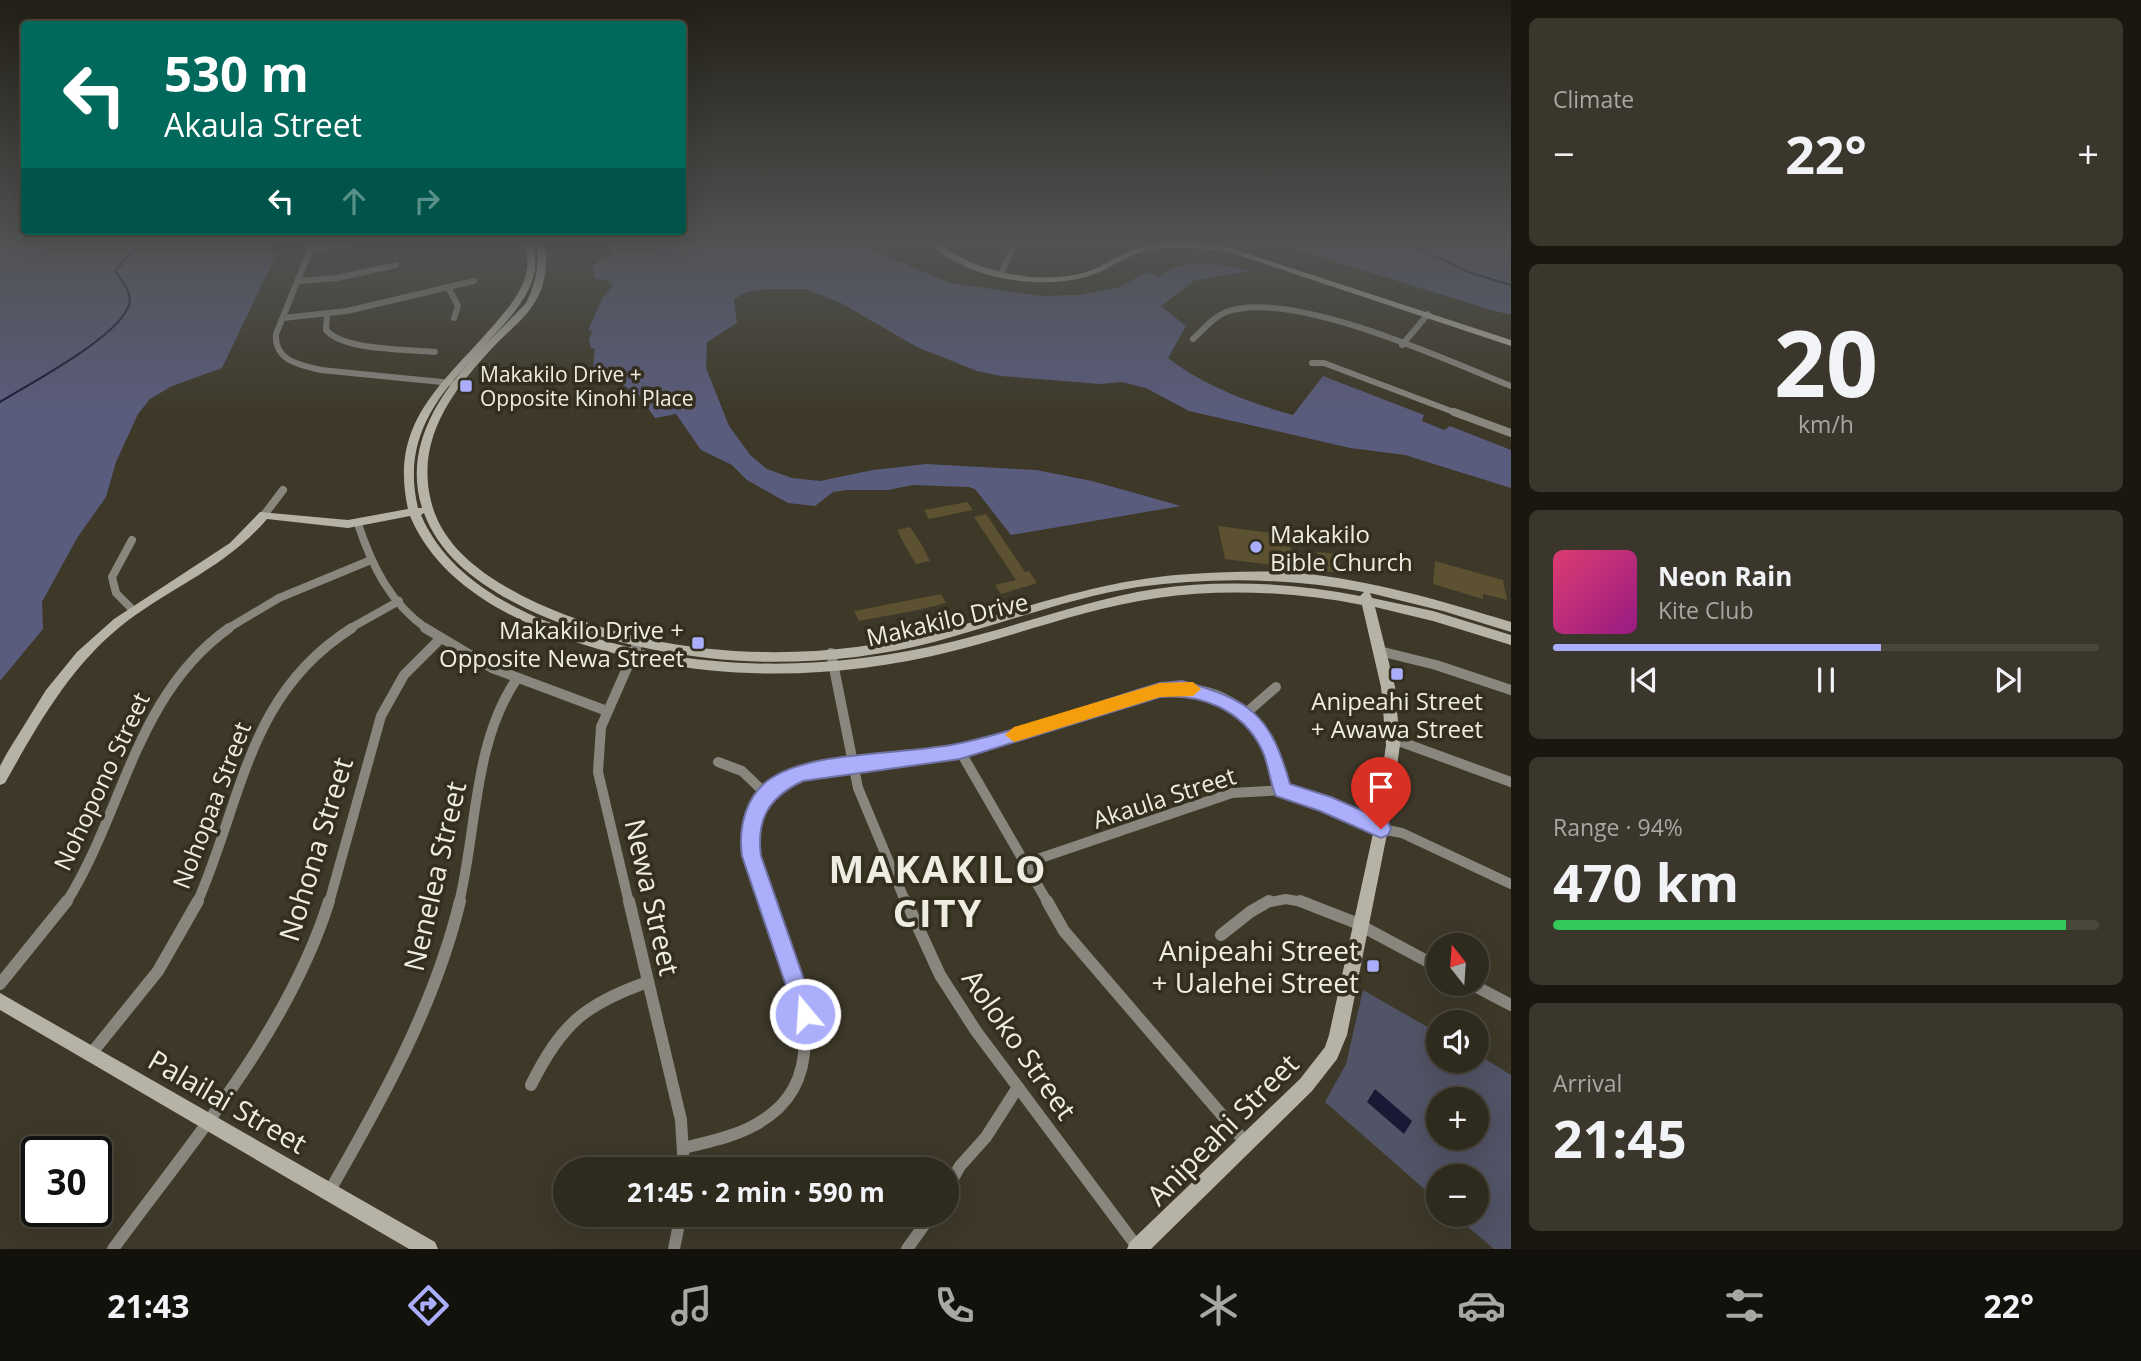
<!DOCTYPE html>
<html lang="en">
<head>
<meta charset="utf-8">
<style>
  :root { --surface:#2e2a1e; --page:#3a362b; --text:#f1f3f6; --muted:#a7a7a4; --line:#49463c; --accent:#abaffb }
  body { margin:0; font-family:"Open Sans",sans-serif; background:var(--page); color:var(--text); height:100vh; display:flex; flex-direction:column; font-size:26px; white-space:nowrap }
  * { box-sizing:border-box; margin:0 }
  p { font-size:23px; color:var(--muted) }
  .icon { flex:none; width:38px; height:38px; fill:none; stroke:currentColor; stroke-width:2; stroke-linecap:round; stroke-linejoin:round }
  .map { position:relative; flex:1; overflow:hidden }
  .panel { display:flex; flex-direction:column; gap:18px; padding:18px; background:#191710; width:630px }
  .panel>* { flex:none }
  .banner { position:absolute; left:21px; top:21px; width:665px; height:214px; border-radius:7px; box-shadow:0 7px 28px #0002,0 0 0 2px var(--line); background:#00695c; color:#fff; overflow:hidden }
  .needle { width:46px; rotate:343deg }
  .tools { position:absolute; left:1426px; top:933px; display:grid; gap:14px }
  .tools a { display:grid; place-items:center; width:63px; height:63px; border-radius:50%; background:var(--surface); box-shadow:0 7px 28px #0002,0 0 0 2px var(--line); font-size:35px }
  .speed { position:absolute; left:21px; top:1136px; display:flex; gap:14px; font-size:35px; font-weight:700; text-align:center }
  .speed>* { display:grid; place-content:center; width:91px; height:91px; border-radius:50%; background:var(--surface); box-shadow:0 7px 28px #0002,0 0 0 2px var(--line); line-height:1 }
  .speed .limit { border:4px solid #111; border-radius:10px; background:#fff; color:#111 }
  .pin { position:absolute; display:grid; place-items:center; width:60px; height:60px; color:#fff; margin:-72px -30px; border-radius:50% 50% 50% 0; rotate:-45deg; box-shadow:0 0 7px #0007 }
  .pin .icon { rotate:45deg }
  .me { position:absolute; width:77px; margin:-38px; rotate:342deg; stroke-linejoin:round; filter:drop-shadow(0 0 5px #0008) }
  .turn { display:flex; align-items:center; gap:24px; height:147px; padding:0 28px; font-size:32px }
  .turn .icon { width:91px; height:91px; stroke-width:2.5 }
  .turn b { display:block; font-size:49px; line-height:60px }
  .lanes { display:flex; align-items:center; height:66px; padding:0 28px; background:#0003; justify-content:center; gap:35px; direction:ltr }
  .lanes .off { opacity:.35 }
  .big { font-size:52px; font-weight:700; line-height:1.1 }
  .panel .card { flex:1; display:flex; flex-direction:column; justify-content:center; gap:10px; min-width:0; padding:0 24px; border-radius:10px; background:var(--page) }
  .panel .dial { align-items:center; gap:0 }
  .dial b { font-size:91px; line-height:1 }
  .song { display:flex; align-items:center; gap:21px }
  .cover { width:84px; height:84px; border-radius:10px; background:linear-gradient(135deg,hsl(340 70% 55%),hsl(310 70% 35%)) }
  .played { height:7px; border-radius:4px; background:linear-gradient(90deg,var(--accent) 60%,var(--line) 60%) }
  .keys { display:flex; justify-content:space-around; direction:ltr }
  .heat { display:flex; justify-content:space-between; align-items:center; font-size:38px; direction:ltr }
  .charge { height:10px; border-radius:5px; background:linear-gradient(90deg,#34c759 94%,var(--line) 0) }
  .trip { position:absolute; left:553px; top:1157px; width:406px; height:70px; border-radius:35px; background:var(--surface); box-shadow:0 7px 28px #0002,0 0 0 2px var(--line); font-weight:700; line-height:70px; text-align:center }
  .dock { display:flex; height:112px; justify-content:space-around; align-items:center; background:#12110c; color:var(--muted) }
  .dock .icon { width:49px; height:49px }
  .dock .on { color:var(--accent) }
  .dock b { font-size:32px; color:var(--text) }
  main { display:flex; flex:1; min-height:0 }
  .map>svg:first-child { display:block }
  .green { fill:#515366; fill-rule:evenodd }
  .forest { fill:#5a5c7d }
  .water { fill:#191935 }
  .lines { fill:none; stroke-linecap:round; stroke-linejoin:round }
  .stream { stroke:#191935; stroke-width:2 }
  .building { fill:#5c5130 }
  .street-far3 { stroke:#89867e; stroke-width:6 }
  .street-far2 { stroke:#89867e; stroke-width:8 }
  .street-far1 { stroke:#89867e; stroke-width:10 }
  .street { stroke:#89867e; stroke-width:12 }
  .secondary { fill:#b6b2a5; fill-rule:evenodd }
  .route { fill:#abaffb; stroke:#6f72a3; stroke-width:2 }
  .slow { fill:#f59e0b }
  .poi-dot { fill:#abaffb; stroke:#332e1e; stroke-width:2.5 }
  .labels { text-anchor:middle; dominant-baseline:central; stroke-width:7; stroke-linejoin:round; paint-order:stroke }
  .far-poi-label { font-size:21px; fill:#efece2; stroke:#332e1e; text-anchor:start }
  .poi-label { font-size:24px; fill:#efece2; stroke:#332e1e; text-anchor:start }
  .street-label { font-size:24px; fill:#efece2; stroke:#332e1e }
  .near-street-label { font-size:28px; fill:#efece2; stroke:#332e1e }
  .near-poi-label { font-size:28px; fill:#efece2; stroke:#332e1e; text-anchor:end }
  .near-district-label { font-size:38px; font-weight:bold; letter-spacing:2px; fill:#efece2; stroke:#332e1e }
</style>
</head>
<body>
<main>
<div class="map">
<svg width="1511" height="1249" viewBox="0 0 1511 1249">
  <rect width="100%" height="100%" fill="#3d3828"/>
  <!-- green -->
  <path class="green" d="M1363 990 1438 1033V1060H1477V1054L1511 1075V1249H1494L1454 1215 1477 1214V1176H1438V1201L1325 1102 1346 1064ZM1438 1099H1477V1138H1438Z"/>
  <!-- forest -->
  <g class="forest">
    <path d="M9 242H269L275 257 222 368 172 386 150 399 138 414 116 462 106 497 77 538 42 602 43 629 0 681V248Z"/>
    <path d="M609 242H860L885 256 951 283 1041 296 1078 295 1120 287 1146 272 1159 277C1184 256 1222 264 1251 271L1195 280 1161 306 1186 326 1168 358C1204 386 1250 403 1293 415L1323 376 1424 415 1422 421 1444 430 1450 426 1511 450V488L1405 455 1350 448 1189 411 1146 388 1122 382 1100 384 1001 376 977 371 917 347 841 303 806 289H766L747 292 734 299 737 323 707 342 706 368 729 426 751 456 767 469 792 478 820 481 873 470 926 464 1036 470 1092 481 1181 506 1011 535 975 489 969 487 913 485 888 490H847L833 492 815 506 788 503 747 480 732 465 701 450 676 414 655 418 638 394 593 367 595 349 591 348 589 340 592 331 588 330 603 297 613 286 609 281 594 278V269L589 267 611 255Z"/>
    <path d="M1272 242H1511V315L1488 309Z"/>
  </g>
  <!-- water -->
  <path class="water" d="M1375 1089 1412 1121 1404 1134 1367 1102Z"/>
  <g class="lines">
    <!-- stream -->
    <g class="stream">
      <path d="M1405 242 1468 272 1511 285"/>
      <path d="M0 402C29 384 119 337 129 305 133 293 121 280 115 271L141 242"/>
    </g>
  </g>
  <!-- building -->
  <g class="building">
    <path d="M967 502 973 510 929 519 924 510Z"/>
    <path d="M986 514 1025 572 1029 571 1037 583 1001 594 995 585 1016 580 974 517Z"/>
    <path d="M1218 526 1287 535 1297 568 1225 559Z"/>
    <path d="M910 527 922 545 930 561 916 564 907 549 897 530Z"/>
    <path d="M1317 552 1337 554 1343 574 1324 571Z"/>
    <path d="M1435 561 1503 580 1507 600 1483 594V599L1433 584Z"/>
    <path d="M941 594 946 603 918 610 859 621 854 611Z"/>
  </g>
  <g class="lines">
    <!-- street-far3 -->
    <g class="street-far3">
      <path d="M309 242 310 250 276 334C274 361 300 365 321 370L452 383"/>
      <path d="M310 250 359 242"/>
      <path d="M1001 274 1016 242"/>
      <path d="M298 281 337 278 396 265"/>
      <path d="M448 287 458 306 454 318"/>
      <path d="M327 314 326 330C344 351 408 349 435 352"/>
      <path d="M283 318 347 311 474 281"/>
      <path d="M1193 339C1203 330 1213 317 1226 312 1291 288 1446 360 1511 386"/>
      <path d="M1402 345 1428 314"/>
      <path d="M1312 363H1324L1459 414"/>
    </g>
    <!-- street-far2 -->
    <g class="street-far2">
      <path d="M1454 412 1511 433"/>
      <path d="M264 515 283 490"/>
      <path d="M358 524C372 566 390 603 427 629"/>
      <path d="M132 540 112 577 116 593 134 611"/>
      <path d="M227 629 279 598 371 560"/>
      <path d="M349 629 399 601"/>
    </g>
    <!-- street-far1 -->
    <g class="street-far1">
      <path d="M425 628 492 668 607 711"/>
      <path d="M1379 651 1436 665 1511 690"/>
      <path d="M831 653 858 788 906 903"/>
      <path d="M1245 714 1276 687"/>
      <path d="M1393 739 1511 782"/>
      <path d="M960 751 1048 903"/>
      <path d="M718 762 742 771 766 794"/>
      <path d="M1023 864 1232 793 1283 790 1324 803 1381 829 1402 833 1511 884"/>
      <path d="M66 903C124 811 135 695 229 628"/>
      <path d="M197 903C243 799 247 694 352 628"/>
      <path d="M329 903 381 716 404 675 441 638"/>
      <path d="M459 903C477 830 473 744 516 680"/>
      <path d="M629 903 598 772 601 727 638 643"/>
      <path d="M768 903 752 856 751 826 762 801 782 782 809 771 960 751 1160 690C1236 680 1265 725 1283 790"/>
      <path d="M1265 903 1286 899 1308 903"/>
    </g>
    <!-- street -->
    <g class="street">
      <path d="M629 901 681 1120 684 1169"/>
      <path d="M906 901 940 975 976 1031 1138 1248"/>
      <path d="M1047 901 1064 931 1246 1143"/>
      <path d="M1300 901 1354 922 1438 967"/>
      <path d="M1221 935 1250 912 1269 901"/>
      <path d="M0 984 67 901"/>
      <path d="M1471 984 1511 1005"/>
      <path d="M91 1054 158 971 198 901"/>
      <path d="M531 1085C561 1025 584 1004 648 982"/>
      <path d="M684 1148C706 1142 730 1138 751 1127 845 1080 792 975 767 901"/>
      <path d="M947 1189 960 1166 986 1137 1018 1087"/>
      <path d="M329 1192C382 1100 435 1005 460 901"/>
      <path d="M113 1249C192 1141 288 1031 329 901"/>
      <path d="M674 1249 681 1214"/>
      <path d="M907 1249 932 1214"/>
    </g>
    <!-- secondary -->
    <g class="secondary">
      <path d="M525 242H533C534 251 536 262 535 270 530 299 505 323 486 344L526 303C536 283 540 264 536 242H544C548 263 546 287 533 305 524 319 510 330 498 342 456 386 415 436 431 501 443 552 493 582 537 603 660 659 806 665 936 632 1021 610 1102 579 1190 574 1227 572 1263 570 1299 573 1371 580 1442 601 1511 622V632L1443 611 1370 593 1372 598 1433 611 1511 635V645L1433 621 1375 607 1395 687 1400 745 1388 829 1347 1035 1337 1059 1312 1091 1151 1249H1127L1130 1242 1300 1079 1325 1047 1329 1035 1374 829 1386 745 1381 687 1362 605C1296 592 1224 588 1157 598 1087 608 1021 634 953 651 819 685 677 682 548 632 491 609 435 575 410 516L348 528 267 519C227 567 169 588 121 626 69 668 37 726 5 783L0 785V766L7 753 46 690 77 652 114 619 230 543 260 512 348 520 408 509C388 419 446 382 498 320 510 306 524 289 527 269 528 261 526 251 525 242ZM473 358C435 399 404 451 422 508H418C403 444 431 403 473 358ZM424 513C443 565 496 596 545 617 668 667 806 675 934 642 1002 624 1068 598 1138 587 1214 577 1290 578 1364 592L1360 596C1294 583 1222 579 1155 589 1085 600 1019 626 951 642 817 674 680 673 551 623 497 602 444 569 421 515Z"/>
      <path d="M928 242H937C973 272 1041 286 1086 272 1107 265 1124 251 1146 246 1172 240 1200 244 1227 247L1511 340V346L1226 251C1200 249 1171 244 1145 251 1124 256 1107 271 1086 277 1036 290 966 279 928 242Z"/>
      <path d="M0 993 435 1242 438 1249H409L0 1010Z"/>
    </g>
  </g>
  <!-- sky -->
  <linearGradient id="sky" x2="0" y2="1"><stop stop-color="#221f16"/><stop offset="0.58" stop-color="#515353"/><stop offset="1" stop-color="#515353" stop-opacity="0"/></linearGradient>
  <rect width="1511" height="417" fill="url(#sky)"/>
  <!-- route -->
  <path class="route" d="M1182 681C1251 700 1270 714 1290 784L1331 797 1388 822 1391 829 1388 835 1381 838 1320 811 1276 796C1269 781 1269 763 1261 748 1242 710 1201 693 1160 697L960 759 803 781C769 797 756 819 761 856L816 1014 813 1021 805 1025 798 1021 742 856C738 827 746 793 773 777 816 750 909 755 961 743 1028 728 1094 703 1160 683Z"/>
  <!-- slow -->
  <path class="slow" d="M1193 682 1201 689 1193 696 1160 697 1014 742 1005 735 1014 727 1160 683Z"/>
  <!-- markers -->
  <g class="poi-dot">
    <rect x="459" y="379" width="14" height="14" rx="3.5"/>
    <circle cx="1256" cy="547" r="7"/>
    <rect x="691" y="636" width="14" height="14" rx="3.5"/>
    <rect x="1390" y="667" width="14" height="14" rx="3.5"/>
    <rect x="1366" y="959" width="14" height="14" rx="3.5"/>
  </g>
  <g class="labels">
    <!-- far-poi labels -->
    <g class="far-poi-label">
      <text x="480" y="374">Makakilo Drive +<tspan x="480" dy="24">Opposite Kinohi Place</tspan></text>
    </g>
    <!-- poi labels -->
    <g class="poi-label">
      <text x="1270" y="533">Makakilo<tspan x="1270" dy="28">Bible Church</tspan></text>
      <text x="684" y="629" text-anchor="end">Makakilo Drive +<tspan x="684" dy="28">Opposite Newa Street</tspan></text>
      <text x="1397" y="700" text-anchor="middle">Anipeahi Street<tspan x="1397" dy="28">+ Awawa Street</tspan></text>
    </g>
    <!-- street labels -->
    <g class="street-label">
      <text transform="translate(947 619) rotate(-13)">Makakilo Drive</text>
      <text transform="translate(101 781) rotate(-65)">Nohopono Street</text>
      <text transform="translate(1164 797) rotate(-18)">Akaula Street</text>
      <text transform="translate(211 805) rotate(-69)">Nohopaa Street</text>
    </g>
    <!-- near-street labels -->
    <g class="near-street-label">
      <text transform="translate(315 849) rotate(-73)">Nohona Street</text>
      <text transform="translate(434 876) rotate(-77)">Nenelea Street</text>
      <text transform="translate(653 897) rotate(77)">Newa Street</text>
      <text transform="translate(1020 1044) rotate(55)">Aoloko Street</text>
      <text transform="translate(228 1101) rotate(30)">Palailai Street</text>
      <text transform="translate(1222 1129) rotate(-45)">Anipeahi Street</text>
    </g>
    <!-- near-poi labels -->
    <g class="near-poi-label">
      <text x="1359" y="950">Anipeahi Street<tspan x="1359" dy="32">+ Ualehei Street</tspan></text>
    </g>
    <!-- near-district labels -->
    <g class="near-district-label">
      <text x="938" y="868">MAKAKILO<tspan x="938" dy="44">CITY</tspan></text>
    </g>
  </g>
</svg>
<div class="tools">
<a><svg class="needle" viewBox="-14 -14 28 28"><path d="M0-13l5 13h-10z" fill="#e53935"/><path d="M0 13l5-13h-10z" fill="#a7a7a4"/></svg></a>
<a><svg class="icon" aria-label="sound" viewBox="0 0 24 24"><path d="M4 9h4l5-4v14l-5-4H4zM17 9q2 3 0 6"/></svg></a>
<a>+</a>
<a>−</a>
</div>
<div class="speed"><div class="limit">30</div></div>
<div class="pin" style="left:1381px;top:829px;background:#d93025"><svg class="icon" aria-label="arrive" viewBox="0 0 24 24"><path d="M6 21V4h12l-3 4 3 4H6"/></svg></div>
<svg class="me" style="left:805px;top:1014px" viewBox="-20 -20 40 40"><circle r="17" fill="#abaffb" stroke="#fff" stroke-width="3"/><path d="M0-11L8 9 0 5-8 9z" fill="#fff"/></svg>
<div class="trip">21:45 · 2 min · 590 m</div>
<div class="banner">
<div class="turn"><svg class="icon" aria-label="left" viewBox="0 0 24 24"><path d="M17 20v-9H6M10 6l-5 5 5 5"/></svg><div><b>530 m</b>Akaula Street</div></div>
<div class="lanes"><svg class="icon" aria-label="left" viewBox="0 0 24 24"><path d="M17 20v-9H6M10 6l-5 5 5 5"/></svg><svg class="icon off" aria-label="ahead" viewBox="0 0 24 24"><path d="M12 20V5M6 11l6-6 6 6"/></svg><svg class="icon off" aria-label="right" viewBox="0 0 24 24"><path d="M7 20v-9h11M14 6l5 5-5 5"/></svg></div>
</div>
</div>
<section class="panel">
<div class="card"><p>Climate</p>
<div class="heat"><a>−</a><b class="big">22°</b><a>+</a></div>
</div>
<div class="card dial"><b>20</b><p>km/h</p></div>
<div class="card">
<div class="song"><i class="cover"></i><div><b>Neon Rain</b><p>Kite Club</p></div></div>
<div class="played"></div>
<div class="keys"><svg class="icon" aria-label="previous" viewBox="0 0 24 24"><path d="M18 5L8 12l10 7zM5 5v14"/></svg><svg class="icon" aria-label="pause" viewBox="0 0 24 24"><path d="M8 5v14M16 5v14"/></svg><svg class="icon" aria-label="next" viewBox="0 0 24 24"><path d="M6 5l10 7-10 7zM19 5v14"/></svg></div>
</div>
<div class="card"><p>Range · 94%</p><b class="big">470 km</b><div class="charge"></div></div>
<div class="card"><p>Arrival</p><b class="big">21:45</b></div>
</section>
</main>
<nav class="dock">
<b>21:43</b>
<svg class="icon on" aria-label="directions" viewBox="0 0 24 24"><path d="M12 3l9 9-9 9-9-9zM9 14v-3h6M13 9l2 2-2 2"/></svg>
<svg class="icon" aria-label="music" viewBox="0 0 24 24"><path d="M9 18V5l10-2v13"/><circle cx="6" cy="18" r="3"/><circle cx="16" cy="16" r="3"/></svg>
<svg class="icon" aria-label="phone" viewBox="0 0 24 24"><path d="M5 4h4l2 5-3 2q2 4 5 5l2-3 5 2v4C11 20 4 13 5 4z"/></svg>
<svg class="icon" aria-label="climate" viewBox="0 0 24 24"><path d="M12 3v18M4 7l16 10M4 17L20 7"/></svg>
<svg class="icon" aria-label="car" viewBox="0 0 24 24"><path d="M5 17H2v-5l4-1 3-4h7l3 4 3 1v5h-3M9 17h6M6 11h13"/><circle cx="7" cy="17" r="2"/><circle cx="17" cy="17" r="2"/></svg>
<svg class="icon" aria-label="filters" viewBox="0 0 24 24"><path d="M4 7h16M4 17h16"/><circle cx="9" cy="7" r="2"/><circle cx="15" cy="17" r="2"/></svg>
<b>22°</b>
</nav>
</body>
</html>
